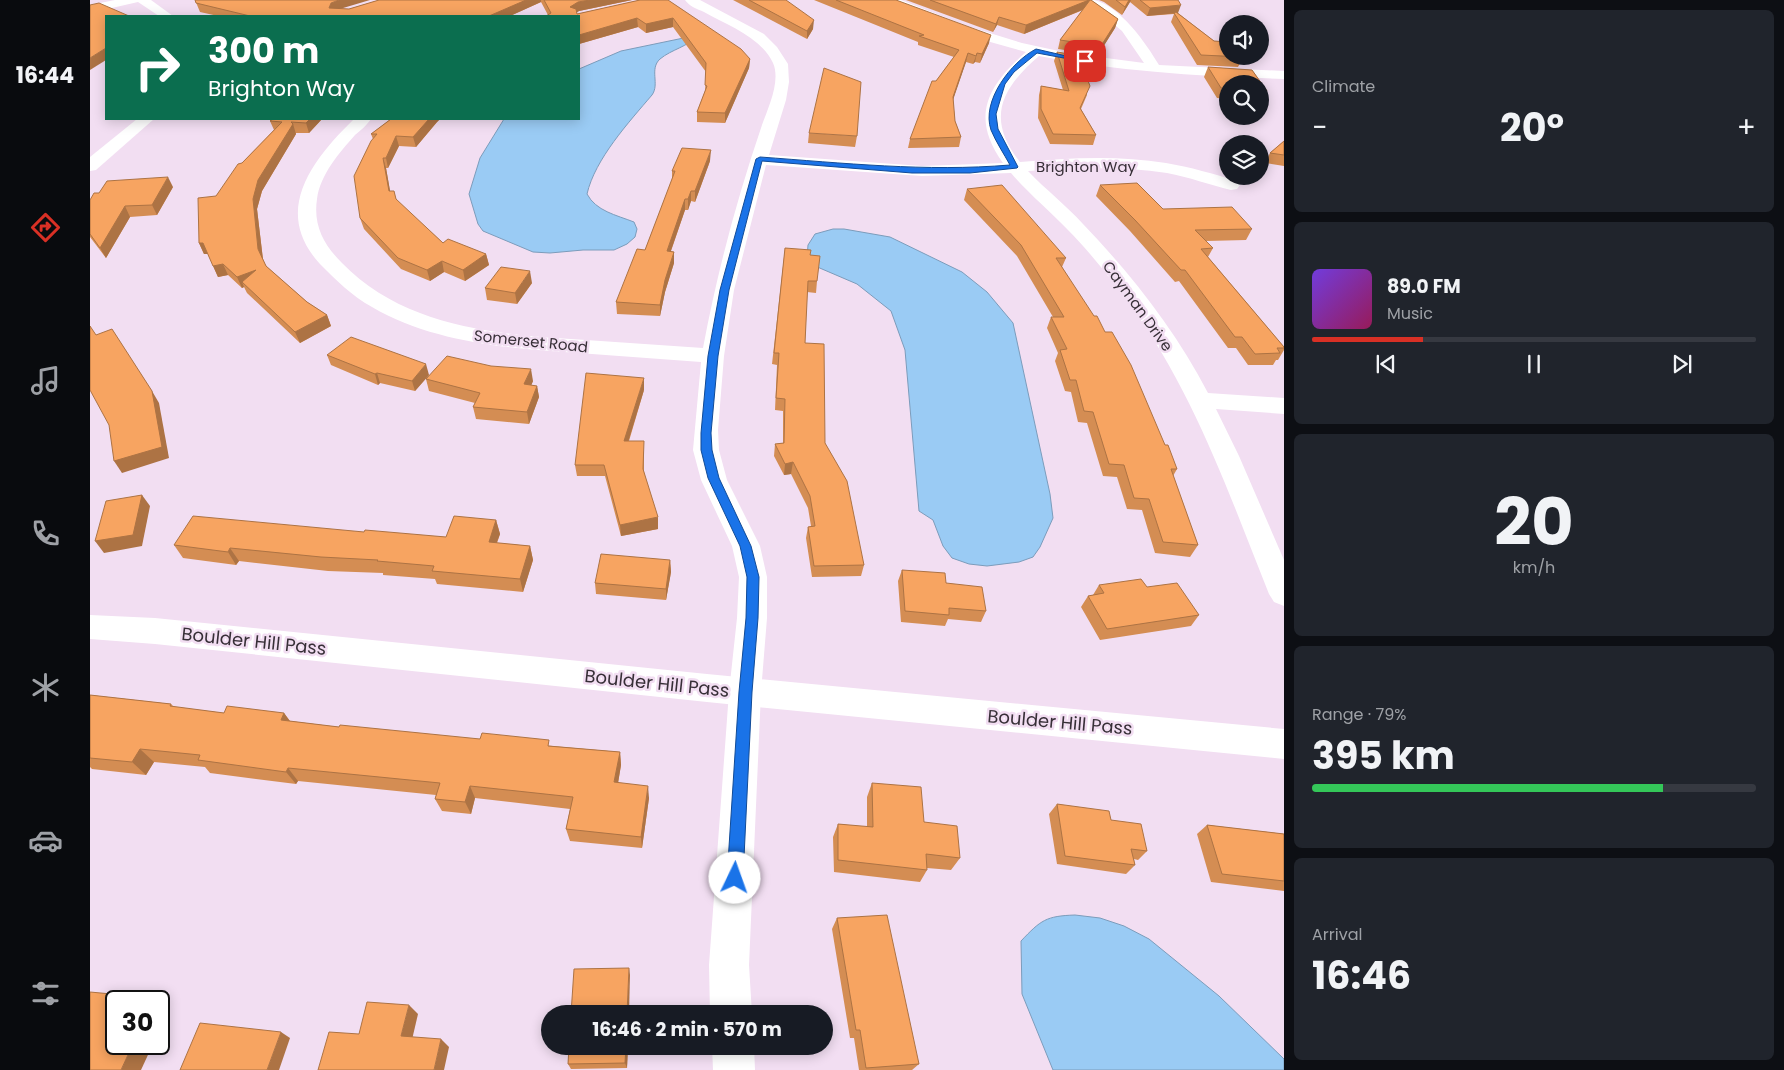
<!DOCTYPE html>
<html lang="en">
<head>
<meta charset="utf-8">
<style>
  :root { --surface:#171b24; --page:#20242c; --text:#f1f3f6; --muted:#9ea1a6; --line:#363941; --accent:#d93025 }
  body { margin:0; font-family:Poppins,sans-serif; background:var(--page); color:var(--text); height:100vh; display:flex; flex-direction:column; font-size:19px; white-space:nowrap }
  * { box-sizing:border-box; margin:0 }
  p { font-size:16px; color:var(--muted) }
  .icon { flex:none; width:28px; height:28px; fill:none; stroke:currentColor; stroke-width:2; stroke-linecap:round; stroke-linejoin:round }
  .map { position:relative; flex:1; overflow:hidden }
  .panel { display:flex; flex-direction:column; gap:10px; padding:10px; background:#0d0f14; width:500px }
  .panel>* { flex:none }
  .hud { position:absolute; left:15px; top:15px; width:475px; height:105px; border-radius:0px; box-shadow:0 2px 12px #0003; background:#0b6e4f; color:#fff; overflow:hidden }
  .controls { position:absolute; left:1129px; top:15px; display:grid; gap:10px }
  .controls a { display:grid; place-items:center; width:50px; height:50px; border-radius:50%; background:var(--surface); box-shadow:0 2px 12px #0003; font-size:25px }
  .speed { position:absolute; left:15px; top:990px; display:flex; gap:10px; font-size:25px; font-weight:700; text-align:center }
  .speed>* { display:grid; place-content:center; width:65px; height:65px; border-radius:50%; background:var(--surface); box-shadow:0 2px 12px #0003; line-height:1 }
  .speed .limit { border:2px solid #111; border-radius:8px; background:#fff; color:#111 }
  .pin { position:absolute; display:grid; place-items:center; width:42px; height:42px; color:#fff; margin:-21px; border-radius:10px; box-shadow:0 2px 8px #0006 }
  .me { position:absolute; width:55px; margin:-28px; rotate:3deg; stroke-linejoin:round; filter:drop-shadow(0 0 4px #0008) }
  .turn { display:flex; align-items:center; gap:18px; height:105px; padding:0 20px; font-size:22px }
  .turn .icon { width:65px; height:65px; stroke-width:2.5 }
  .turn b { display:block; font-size:35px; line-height:42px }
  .big { font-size:38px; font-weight:700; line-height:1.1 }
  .panel .tile { flex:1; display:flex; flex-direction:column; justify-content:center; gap:8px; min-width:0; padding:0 18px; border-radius:8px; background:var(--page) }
  .panel .dial { align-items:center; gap:0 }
  .dial b { font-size:65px; line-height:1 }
  .song { display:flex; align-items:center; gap:15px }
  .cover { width:60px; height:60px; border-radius:8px; background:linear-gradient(135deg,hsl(260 70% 55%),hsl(330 70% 35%)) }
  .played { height:5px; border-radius:2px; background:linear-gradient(90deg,var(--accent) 25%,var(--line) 25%) }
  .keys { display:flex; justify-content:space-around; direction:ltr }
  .heat { display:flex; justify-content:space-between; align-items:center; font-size:28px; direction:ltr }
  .charge { height:8px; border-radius:4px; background:linear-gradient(90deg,#34c759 79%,var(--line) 0) }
  .trip { position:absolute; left:451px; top:1005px; width:292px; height:50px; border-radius:25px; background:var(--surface); box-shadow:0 2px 12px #0003; font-weight:700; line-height:50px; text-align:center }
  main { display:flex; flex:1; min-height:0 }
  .menu { display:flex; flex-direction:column; width:90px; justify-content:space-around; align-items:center; background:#090b0e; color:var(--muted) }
  .menu .icon { width:35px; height:35px }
  .menu .active { color:var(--accent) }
  .menu b { font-size:22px; color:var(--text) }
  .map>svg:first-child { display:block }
  .water { fill:#9acbf4; stroke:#7c9cbb }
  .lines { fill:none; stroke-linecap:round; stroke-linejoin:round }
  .minor { fill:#fff; fill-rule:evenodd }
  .tertiary { fill:#fff; fill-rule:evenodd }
  .wall { fill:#d48d53 }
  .shaded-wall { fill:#ad7344 }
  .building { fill:#f7a461; stroke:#ad7344 }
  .route { fill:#1a73e8; stroke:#114b97 }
  .labels { text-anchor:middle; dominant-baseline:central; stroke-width:5; stroke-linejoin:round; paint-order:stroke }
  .far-street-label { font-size:15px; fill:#372f37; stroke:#f2def2 }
  .street-label { font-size:18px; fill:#372f37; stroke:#f2def2 }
</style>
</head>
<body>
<main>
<nav class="menu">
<b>16:44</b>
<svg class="icon active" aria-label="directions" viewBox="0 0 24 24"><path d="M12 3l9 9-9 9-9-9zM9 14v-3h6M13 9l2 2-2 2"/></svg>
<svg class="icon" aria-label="music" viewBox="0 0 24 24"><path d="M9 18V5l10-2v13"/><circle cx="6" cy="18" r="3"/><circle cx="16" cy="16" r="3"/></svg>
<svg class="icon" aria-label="phone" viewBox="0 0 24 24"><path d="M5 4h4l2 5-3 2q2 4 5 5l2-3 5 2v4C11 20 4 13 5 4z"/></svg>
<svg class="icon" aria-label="climate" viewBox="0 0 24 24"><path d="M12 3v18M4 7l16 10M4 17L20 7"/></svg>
<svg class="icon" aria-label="car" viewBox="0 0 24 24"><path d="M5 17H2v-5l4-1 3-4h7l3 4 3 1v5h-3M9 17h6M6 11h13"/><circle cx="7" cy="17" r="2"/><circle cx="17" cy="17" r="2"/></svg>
<svg class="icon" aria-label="filters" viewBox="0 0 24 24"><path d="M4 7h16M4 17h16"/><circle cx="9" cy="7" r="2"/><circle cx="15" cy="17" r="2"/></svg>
</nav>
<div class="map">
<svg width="1194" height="1070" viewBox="0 0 1194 1070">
  <rect width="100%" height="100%" fill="#f2def2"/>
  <!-- water -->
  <g class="water">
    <path d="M608 35C598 47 582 49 570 59 559 69 570 84 562 95 539 122 505 159 497 194 506 211 526 215 544 222L547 229 545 237 537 244 524 250H493L460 253 443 252 393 231 388 224 379 194 390 158 414 119H489V69L531 51Z"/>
    <path d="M743 229H754L800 237 872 272 897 292 923 323 960 494 963 518 950 547 943 557 929 562 897 566 879 564 862 558 853 546 843 520 829 511 815 350 801 311 767 284 725 266 717 258 718 245 725 234Z"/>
    <path d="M985 915 1010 918 1034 926 1059 939 1129 996 1194 1059V1070H963L932 994 931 941C951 920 956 916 985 915Z"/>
  </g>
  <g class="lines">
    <!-- minor -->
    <g class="minor">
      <path d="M25 0H61L83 16H69L48 2 0 13V5Z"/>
      <path d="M595 0H610L674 34 687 47 698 64 699 82 696 100 679 155 832 166 913 163C880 117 897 86 936 52L886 38 796 3 794 0H811L877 26 932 43 978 53 1054 63 1032 31 1014 16 989 0C994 0 1000 0 1004 0 1030 6 1056 43 1069 65L1194 71V79C1111 76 1030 72 949 56 912 88 895 118 930 162 979 158 1027 155 1076 163 1100 167 1124 174 1147 181L1150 185 1147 189 1141 190C1120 185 1099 177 1077 173 1031 166 985 168 938 171 956 190 976 205 993 224 1041 274 1086 331 1118 393L1194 398V414L1126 409 1149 456 1194 560V606L1184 602 1179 594C1139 494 1104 392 1040 305 1020 278 1000 252 977 229 959 210 938 193 921 173L832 176 676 165 644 290 634 356 628 430 629 450 637 480 670 546 677 577V618L671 692 659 965 662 1014H620L619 965 639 692 647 618 649 577 642 546 611 480 603 450 611 362C575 359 538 357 502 354 428 349 347 345 282 307 262 296 246 280 230 264 181 211 223 159 264 119H281C277 125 271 130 265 135 249 153 230 175 227 199 223 226 234 245 252 263 315 328 410 335 496 340 535 343 574 345 613 348 627 273 647 198 672 125 678 108 691 81 683 63 671 37 637 25 614 12 607 9 599 6 595 0Z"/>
      <path d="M47 119H64L6 170 0 171V157Z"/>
      <path d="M622 1046H664L665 1070H623Z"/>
    </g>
    <!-- tertiary -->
    <path class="tertiary" d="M0 615 65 618 617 674 1194 729V759L617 702 65 644 0 639Z"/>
  </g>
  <!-- wall -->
  <g class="wall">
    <path d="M105 0 259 9 289 0H542L489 11 487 12V14L550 0 660 59 659 68 635 123 607 122V112L615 91 616 72 583 27 556 33 548 27 489 44V16L458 15 451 2 420 16H128L110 12Z"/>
    <path d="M643 0H696L723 29 717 39Z"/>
    <path d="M724 0H806L899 43 890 63 885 62 883 64 876 62 863 99 865 121 871 137 869 147 818 148 820 139 846 81 864 57 828 45V42Z"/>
    <path d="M816 0H1001L1028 19 1025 28 1008 55 968 49 970 40 993 10 934 34 907 25 903 32Z"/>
    <path d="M1009 0H1088V13L1124 41 1153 57 1148 67 1107 65 1081 22 1084 14 1057 16 1040 2 1032 15 1014 2Z"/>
    <path d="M967 52 1001 67 996 76 997 95 991 109 1006 135 1003 145 960 144 948 118 949 95 951 86 973 90 964 61Z"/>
    <path d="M1118 67 1162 70 1177 91 1172 101 1170 100V84H1138V99L1127 98 1114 77Z"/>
    <path d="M183 119H232L219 133H206V134L172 191 167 209 173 259 176 266 217 302 237 315 241 326 210 343 157 293 154 287 152 288 138 275 128 277 118 254H114L109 243 126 196 152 163 184 130 180 121Z"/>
    <path d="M301 119H350L347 122 326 147 309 146 298 168H296L300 191H304L306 200 353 243 396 254 399 265 375 281 354 272 340 281 311 269 274 229 270 218 283 139 281 134Z"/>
    <path d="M719 133 767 136 765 147 718 143Z"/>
    <path d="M1194 141V166L1175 163 1180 153Z"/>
    <path d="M620 161 605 202 601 201 598 210H595L581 251 584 252V263L575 292 570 316 527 314 526 302 555 250 582 180V171Z"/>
    <path d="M1010 185 1073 209 1162 229 1156 240 1116 241 1123 248 1118 257 1194 347V350L1188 360H1186L1183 365H1158L1146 348H1138L1089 281 1085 282 1040 231 1006 196Z"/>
    <path d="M83 187 67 215 40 217 16 258 0 237V200Z"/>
    <path d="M877 189 976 258 972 267 1075 445 1087 469 1083 476 1108 545 1100 557 1065 553 1052 510 1037 509 1027 477 1013 476 997 423 988 422 981 392 975 391 965 361 968 353 957 328 961 317H963L927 256 874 200Z"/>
    <path d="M695 248 720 255 727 281 726 293 717 292 715 343 735 443 774 565 771 576 722 577 716 538 718 527 721 526 718 508 701 474 694 475 684 456 685 444 693 443V411L685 410 687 365 682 364Z"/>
    <path d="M442 283 427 304 397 300 395 288Z"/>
    <path d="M237 355 339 375 325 391 290 383 288 385 241 365Z"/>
    <path d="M336 379 443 381 441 385 447 386 449 397 439 424 386 419 383 407 385 403 339 391Z"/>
    <path d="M554 390 539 441 554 452V472L568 529 531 536 515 476H487L485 465Z"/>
    <path d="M406 520 410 534 407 543 440 546 443 560 433 592 347 584 345 579 293 575V573L238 571 149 561 146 565 93 558 84 545 274 532 356 537Z"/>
    <path d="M580 560 581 572 576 600 506 594 505 583Z"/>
    <path d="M812 570 856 583 896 611 891 622 858 619 855 626 811 622 808 581Z"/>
    <path d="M1009 585 1057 587 1109 615 1101 626 1010 640 991 607 998 596 1003 595Z"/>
    <path d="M0 695 81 704 84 707 134 713H194L200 721 249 727 530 752 531 765 528 783 559 798 552 848 480 841 476 829 480 809 385 798 381 814 352 811 345 799 346 795 208 781 206 784 120 773 115 767 64 762 56 775 2 769 0 767Z"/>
    <path d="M782 783 834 822 870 858 861 870 837 868V870L830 882 744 872 743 837 748 824 777 827V797Z"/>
    <path d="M967 804 1021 820 1057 851 1048 860 1044 859 1045 865 1036 874 967 864 959 814Z"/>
    <path d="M1117 825 1194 834V891L1121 882 1107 834Z"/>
    <path d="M747 918 829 1064 822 1070H769L764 1038H760L742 929Z"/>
    <path d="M479 1046H538L537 1068 481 1069 478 1064Z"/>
  </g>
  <!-- shaded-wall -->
  <g class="shaded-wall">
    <path d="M249 0H280L243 11 239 8 241 3Z"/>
    <path d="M436 0H451V2L420 16H399Z"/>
    <path d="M500 0H542L489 11 481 16 480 7 488 2Z"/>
    <path d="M999 0H1000L997 8 934 34 936 25Z"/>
    <path d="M1039 0H1041L1040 2 1032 15 1035 7Z"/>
    <path d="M1091 5 1088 13 1057 16 1060 8Z"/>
    <path d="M909 17 907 25 903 32 906 24Z"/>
    <path d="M547 18 548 27 489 44V35Z"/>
    <path d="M583 18V27L556 33V24Z"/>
    <path d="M1028 19 1025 28 1008 55 1011 46Z"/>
    <path d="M724 20 723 29 717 39V31Z"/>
    <path d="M901 35 899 43 890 63 892 54Z"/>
    <path d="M16 48V60L0 70V58Z"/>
    <path d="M878 53 876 62 861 106 863 97Z"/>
    <path d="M887 53 885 62 883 64 886 56Z"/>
    <path d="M1004 58 1001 67 992 82 995 73Z"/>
    <path d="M660 59 659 68 635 123V113Z"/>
    <path d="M220 119H232L219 133 216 123Z"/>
    <path d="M339 119H350L347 122 326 147 323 137Z"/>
    <path d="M203 124 206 134 172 191 167 209 173 260 168 249 163 199 168 180Z"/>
    <path d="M306 136 309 146 298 168 296 158Z"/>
    <path d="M621 150 620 161 605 202V191Z"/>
    <path d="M293 158 296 168 302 202 299 191Z"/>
    <path d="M78 177 83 187 67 215 62 205Z"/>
    <path d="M601 191V201L598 210V199Z"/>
    <path d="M595 199V210L577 262V251Z"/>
    <path d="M35 206 40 217 16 258 10 248Z"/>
    <path d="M109 243H113L118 254H114Z"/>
    <path d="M584 252V263L575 292 570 316V305L575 280Z"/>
    <path d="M396 254 399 265 375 281 373 270Z"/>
    <path d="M352 261 354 272 340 281 337 270Z"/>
    <path d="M133 264 138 275 128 277 123 266Z"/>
    <path d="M166 270 152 282 154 287 152 288 147 277Z"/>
    <path d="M440 271 442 283 427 304 425 293Z"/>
    <path d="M237 315 241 326 210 343 205 332Z"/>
    <path d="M336 364 339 375 325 391 322 381Z"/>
    <path d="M441 369 443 381 437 396 434 384Z"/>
    <path d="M287 373 290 383 288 385 285 374Z"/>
    <path d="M554 378V390L535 452 534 441Z"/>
    <path d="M447 386 449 397 439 424 437 412Z"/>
    <path d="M62 391 69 403 79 458 32 473 24 461Z"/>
    <path d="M703 462 701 474 694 475 695 464Z"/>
    <path d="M52 495 60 506 52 546 14 553 5 541Z"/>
    <path d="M568 517V529L531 536 530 525Z"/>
    <path d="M406 520 410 534 402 555 399 542Z"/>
    <path d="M440 546 443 560 433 592 430 579Z"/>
    <path d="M140 548 149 561 146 565 138 552Z"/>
    <path d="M580 560 581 572 576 600V589Z"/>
    <path d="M194 713 204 727 191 720Z"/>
    <path d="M50 749 64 762 56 775 42 762Z"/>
    <path d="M530 752 531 765 526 795 524 782Z"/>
    <path d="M198 768 208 781 206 784 196 772Z"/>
    <path d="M380 786 385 798 381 814 375 802Z"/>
    <path d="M558 786 559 798 552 848 551 837Z"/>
    <path d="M539 968 540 975 539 1014H537Z"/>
    <path d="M64 998 79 1006 69 1030V1001H63Z"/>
    <path d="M319 1005 328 1014 321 1044 311 1036Z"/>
    <path d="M191 1032 200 1038 189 1070H177Z"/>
    <path d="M351 1039 359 1047 354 1070H344Z"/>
    <path d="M43 1044H63L51 1070H31Z"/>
    <path d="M536 1046H538L537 1068 535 1063Z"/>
  </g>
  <!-- building -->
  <g class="building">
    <path d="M105 0H249L241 3 239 8 259 9 289 0H436L399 16H160L106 3Z"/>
    <path d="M454 0H500L488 2 480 7 486 9 487 14 550 0H578L651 49 660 59 635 113 607 112 617 86 615 85 616 63 583 18 556 24 547 18 489 35V16H456L461 13Z"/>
    <path d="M659 0H696L724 20 717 31Z"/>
    <path d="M746 0H806L901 35 892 54 887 53 886 56 878 53 863 97 865 121 871 137 820 139 842 81H846L869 50 829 36 834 35Z"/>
    <path d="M840 0H999L936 25 909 17 906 24Z"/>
    <path d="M1000 0H1001L1028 19 1011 46 970 40Z"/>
    <path d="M1026 0H1039L1035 7Z"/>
    <path d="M1050 0H1088L1091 5 1060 8Z"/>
    <path d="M9 3 39 16H16V48L0 58V5Z"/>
    <path d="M1086 12 1124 41 1138 42V56H1152L1153 57 1111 55 1084 13Z"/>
    <path d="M967 52 1004 58 995 73 1000 86 990 108 1006 135 963 134 951 109V86L979 91Z"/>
    <path d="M1118 67 1162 70 1177 91 1170 90V84H1138V89L1131 88Z"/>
    <path d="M734 68 771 82 767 136 719 133Z"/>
    <path d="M183 119H220L216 123 201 122 203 124 168 180 163 199 168 249 176 266 217 302 237 315 205 332 152 282 166 270 147 277 133 264 123 266 113 243H109L108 198 126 196 148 164 152 163 192 122 180 121Z"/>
    <path d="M301 119H339L323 137 306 136 296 158H293L299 191H304L306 199 353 243 358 239 396 254 373 270 352 261 337 270 308 258 270 218 264 176 281 141 287 134H281Z"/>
    <path d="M1194 141V155L1180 153Z"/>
    <path d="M592 148 621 150 605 191H601L598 199H595L577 251 584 252 575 280 570 305 526 302 547 249 555 250 585 171H582Z"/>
    <path d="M78 177 62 205 35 206 10 248 0 234V200L4 193H9L17 181Z"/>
    <path d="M1047 183 1073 209 1142 207 1162 229 1105 230 1123 248 1111 249 1194 347V348H1187L1190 353 1165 354 1152 337H1145L1095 270H1091L1045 220 1010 185Z"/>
    <path d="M912 185 976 258H966L1004 316H1007L1015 332H1022L1041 365 1075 445H1078L1087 469H1081L1108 545 1073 542 1059 499 1044 498 1034 465 1019 464 1003 412 994 411 986 380H980L970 350 977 349 961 317H974L931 245 877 189Z"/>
    <path d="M695 248 721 250 720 255 730 256 727 281H718L715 343 734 344 735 443 757 481 774 565 724 566 718 527 725 526 720 496 703 462 695 464 685 444 694 443 695 399 686 398 689 353H684Z"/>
    <path d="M411 267 440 271 425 293 395 288Z"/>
    <path d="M0 326 6 335 22 329 62 391 72 447 24 461 19 425 0 390Z"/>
    <path d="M261 337 336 364 322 381 287 373 285 374 237 355Z"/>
    <path d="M357 356 401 366 441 369 434 384 447 386 437 412 383 407 390 393 336 379Z"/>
    <path d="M496 373 554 378 534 441H554L553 469 568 517 530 525 514 465H485Z"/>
    <path d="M52 495 43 535 5 541 16 501Z"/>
    <path d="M103 516 274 532 275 530 356 537 364 516 406 520 399 542 440 546 430 579 342 571 344 566 287 561 288 560 231 557 140 548 138 552 84 545Z"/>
    <path d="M511 554 580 560 576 589 505 583Z"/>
    <path d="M812 570 855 573 856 583 892 587 896 611 859 608V615L815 611Z"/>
    <path d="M1051 579 1057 587 1087 583 1109 615 1017 629 998 596 1014 593 1009 585Z"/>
    <path d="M0 695 81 704 80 706 134 713 137 706 194 713 191 720 249 727 250 725 390 739 392 733 459 740 458 746 530 752 524 782 558 786 551 837 476 829 483 797 380 786 375 802 345 799 350 783 198 768 196 772 108 760 110 755 50 749 42 762 0 758Z"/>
    <path d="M782 783 831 787 834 822 867 826 870 858 836 854 837 870 748 860V824L783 827Z"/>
    <path d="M967 804 1019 811 1021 820 1051 824 1057 851 1041 849 1045 865 975 856Z"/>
    <path d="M1117 825 1194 834V881L1132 874Z"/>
    <path d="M797 915 829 1064 776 1068 770 1030H766L747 918Z"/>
    <path d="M539 968 537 1014H481L484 969Z"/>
    <path d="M0 992 64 998 63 1001H26V1044H43L31 1070H0Z"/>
    <path d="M277 1002 319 1005 311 1036 351 1039 344 1070H228L239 1032 269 1034Z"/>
    <path d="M110 1023 191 1032 177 1070H90Z"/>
    <path d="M479 1046H536L535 1063 478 1064Z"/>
  </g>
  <!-- route -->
  <path class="route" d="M946 49 998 61 995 62 947 53 924 72 915 84 906 114 908 129 928 167 927 168 880 173H822L672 161 639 290 628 356 621 433 622 450 629 478 661 546 669 577 668 618 662 692 653 878 650 883 645 885 639 883 637 878 649 692 656 618 657 577 650 546 618 478 611 450V433L618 356 630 290 666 159 670 157C753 163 836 172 920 165 914 154 906 142 901 130 891 101 921 62 946 49Z"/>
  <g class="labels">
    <!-- far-street labels -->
    <g class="far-street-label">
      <text x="996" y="166">Brighton Way</text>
      <text transform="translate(1048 306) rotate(54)">Cayman Drive</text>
      <text transform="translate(441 341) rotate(6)">Somerset Road</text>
    </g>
    <!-- street labels -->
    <g class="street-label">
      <text transform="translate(164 641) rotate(6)">Boulder Hill Pass</text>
      <text transform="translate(567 683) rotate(6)">Boulder Hill Pass</text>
      <text transform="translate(970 722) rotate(5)">Boulder Hill Pass</text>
    </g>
  </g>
</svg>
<div class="controls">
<a><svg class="icon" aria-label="sound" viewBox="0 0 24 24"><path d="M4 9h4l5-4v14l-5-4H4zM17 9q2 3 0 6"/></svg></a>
<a><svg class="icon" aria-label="search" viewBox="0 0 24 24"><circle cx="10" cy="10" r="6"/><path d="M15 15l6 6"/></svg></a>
<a><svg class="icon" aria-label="layers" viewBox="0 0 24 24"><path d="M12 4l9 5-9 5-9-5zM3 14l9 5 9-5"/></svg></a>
</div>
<div class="speed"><div class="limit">30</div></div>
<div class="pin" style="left:995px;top:61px;background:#d93025"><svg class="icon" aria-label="arrive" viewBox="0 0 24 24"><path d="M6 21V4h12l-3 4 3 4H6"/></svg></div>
<svg class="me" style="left:645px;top:878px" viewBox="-20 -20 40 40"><circle r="19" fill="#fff"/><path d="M0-13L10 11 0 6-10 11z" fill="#1a73e8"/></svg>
<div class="trip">16:46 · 2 min · 570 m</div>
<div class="hud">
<div class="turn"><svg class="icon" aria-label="right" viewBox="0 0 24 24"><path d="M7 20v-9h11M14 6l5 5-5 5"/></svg><div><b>300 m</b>Brighton Way</div></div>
</div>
</div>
<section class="panel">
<div class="tile"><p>Climate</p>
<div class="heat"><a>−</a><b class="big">20°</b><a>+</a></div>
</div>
<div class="tile">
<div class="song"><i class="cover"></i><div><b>89.0 FM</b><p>Music</p></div></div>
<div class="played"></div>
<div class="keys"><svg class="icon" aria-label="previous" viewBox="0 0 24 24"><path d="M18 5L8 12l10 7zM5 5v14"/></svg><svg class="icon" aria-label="pause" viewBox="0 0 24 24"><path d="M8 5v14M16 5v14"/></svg><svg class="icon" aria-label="next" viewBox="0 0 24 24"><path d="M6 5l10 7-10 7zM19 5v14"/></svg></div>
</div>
<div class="tile dial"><b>20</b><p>km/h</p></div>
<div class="tile"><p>Range · 79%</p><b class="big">395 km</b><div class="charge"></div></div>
<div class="tile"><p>Arrival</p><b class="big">16:46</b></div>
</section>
</main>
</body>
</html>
